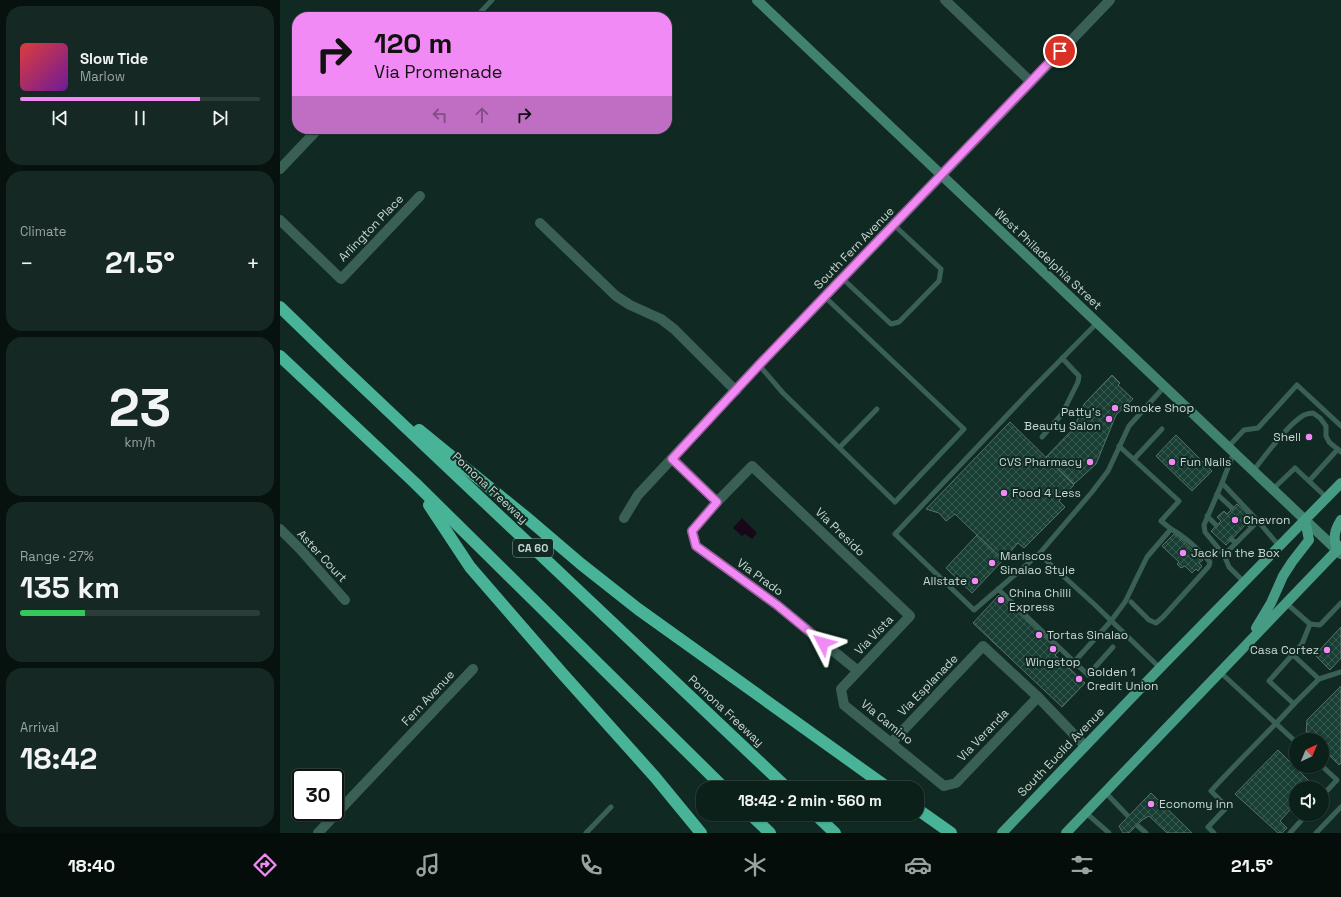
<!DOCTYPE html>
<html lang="en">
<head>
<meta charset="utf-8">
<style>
  :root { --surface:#0c201a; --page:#152823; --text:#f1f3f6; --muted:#9aa3a2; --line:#2c3e39; --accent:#f18af4 }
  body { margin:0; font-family:"Space Grotesk",sans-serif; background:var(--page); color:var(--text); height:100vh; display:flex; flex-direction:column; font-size:15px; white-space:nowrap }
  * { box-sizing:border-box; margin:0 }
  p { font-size:13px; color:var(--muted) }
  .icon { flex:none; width:22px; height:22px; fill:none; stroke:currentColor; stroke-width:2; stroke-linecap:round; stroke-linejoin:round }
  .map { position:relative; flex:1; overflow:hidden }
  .details { display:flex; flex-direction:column; gap:6px; padding:6px; background:#07120e; width:280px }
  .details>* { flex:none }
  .hud { position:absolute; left:12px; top:12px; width:380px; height:122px; border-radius:16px; box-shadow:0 1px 3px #0004,0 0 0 1px var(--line); background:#f18af4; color:#111; overflow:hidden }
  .needle { width:26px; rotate:44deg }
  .fabs { position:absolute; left:1009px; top:733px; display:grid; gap:8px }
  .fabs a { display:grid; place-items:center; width:40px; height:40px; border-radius:50%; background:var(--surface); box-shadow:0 1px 3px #0004,0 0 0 1px var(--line); font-size:20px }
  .speed { position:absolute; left:12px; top:769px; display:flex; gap:8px; font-size:20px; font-weight:700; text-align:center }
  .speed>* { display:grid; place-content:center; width:52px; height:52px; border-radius:50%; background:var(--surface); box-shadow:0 1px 3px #0004,0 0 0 1px var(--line); line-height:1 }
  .speed .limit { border:2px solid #111; border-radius:6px; background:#fff; color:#111 }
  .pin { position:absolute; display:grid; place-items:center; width:34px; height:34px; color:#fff; margin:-17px; border:2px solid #fff; border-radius:50%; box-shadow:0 1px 4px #0007 }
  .me { position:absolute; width:44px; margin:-22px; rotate:309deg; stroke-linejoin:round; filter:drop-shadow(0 0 3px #0008) }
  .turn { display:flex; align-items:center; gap:14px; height:84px; padding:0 16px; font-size:18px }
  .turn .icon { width:52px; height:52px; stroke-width:2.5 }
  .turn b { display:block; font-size:28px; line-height:34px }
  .lanes { display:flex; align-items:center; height:38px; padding:0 16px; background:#0003; justify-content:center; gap:20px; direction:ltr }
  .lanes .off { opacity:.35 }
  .big { font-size:30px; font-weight:700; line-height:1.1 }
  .details .card { flex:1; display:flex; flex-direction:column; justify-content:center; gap:6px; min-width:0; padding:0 14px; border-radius:16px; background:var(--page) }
  .details .dial { align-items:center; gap:0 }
  .dial b { font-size:52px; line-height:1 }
  .song { display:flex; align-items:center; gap:12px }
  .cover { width:48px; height:48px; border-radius:6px; background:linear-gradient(135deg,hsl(0 70% 55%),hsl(280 70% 35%)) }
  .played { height:4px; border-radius:2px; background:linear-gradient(90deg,var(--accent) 75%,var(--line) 75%) }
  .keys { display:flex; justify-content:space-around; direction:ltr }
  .heat { display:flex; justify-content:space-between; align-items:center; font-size:22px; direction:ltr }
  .charge { height:6px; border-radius:3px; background:linear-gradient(90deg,#34c759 27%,var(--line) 0) }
  .trip { position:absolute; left:416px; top:781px; width:228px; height:40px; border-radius:16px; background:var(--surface); box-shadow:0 1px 3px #0004,0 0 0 1px var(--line); font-weight:700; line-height:40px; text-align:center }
  .tab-bar { display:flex; height:64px; justify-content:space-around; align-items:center; background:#050d0a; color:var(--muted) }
  .tab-bar .icon { width:28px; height:28px }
  .tab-bar .selected { color:var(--accent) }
  .tab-bar b { font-size:18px; color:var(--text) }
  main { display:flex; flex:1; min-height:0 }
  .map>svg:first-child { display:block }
  .water { fill:#180619 }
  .building { fill:url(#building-cross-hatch); stroke:#557168 }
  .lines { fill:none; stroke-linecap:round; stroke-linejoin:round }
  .lane { stroke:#3a6055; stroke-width:5 }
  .street { stroke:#3a6055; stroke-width:10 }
  .secondary { stroke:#41826f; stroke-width:10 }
  .primary { stroke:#469b84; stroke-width:10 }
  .highway { stroke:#48b397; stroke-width:12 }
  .route-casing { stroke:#9d5a9f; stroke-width:10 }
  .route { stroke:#f18af4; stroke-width:7 }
  .poi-dot { fill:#f18af4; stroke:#102a23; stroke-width:1.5 }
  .labels { text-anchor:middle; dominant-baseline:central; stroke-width:4; stroke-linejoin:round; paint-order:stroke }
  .shield { fill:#102a23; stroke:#90a29c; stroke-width:1 }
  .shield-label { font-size:11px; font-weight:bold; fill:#c7d6d0 }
  .street-label { font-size:12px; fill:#c7d6d0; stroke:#102a23 }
  .poi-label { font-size:12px; fill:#c7d6d0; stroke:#102a23; text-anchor:start }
</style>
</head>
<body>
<main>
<section class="details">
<div class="card">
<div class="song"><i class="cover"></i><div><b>Slow Tide</b><p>Marlow</p></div></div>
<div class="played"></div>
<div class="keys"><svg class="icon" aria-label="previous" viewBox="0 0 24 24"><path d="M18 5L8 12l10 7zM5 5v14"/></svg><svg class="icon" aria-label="pause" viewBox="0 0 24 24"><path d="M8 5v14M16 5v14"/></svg><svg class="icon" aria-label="next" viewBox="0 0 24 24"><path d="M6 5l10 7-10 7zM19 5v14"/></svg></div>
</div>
<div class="card"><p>Climate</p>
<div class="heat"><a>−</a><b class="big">21.5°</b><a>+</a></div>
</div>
<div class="card dial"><b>23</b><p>km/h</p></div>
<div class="card"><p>Range · 27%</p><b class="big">135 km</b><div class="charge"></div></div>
<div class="card"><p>Arrival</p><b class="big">18:42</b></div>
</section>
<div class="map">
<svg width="1061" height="833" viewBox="0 0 1061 833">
  <defs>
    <pattern id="building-cross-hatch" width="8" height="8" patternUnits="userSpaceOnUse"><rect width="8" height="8" fill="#193f34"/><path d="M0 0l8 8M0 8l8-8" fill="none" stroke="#395a50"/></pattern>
  </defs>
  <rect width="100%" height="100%" fill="#102a23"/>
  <!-- water -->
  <path class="water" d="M462 518 477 533 472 539 465 534 462 536 453 528Z"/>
  <!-- building -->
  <g class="building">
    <path d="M832 375 840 383 838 385 853 399 836 415 816 464 794 484 766 457 794 428 804 404Z"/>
    <path d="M730 422 794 485 779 501 785 507 744 548 738 543 723 560 675 514 666 521 659 513 646 509Z"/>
    <path d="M896 435 932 471 912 491 876 456Z"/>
    <path d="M957 504 972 518 946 545 931 531 941 521 937 517 944 511 947 514Z"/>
    <path d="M895 533 923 560 919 563 922 566 918 571 916 569 912 573 905 566 901 568 897 564 899 562 882 546Z"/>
    <path d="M697 535 723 560 692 593 666 568Z"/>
    <path d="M719 595 779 651 775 655 805 683 782 707 693 623Z"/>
    <path d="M1061 627V658L1050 670 1035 655Z"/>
    <path d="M1061 686V763L1059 765 1042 748V740H1033L1026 734 1027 720Z"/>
    <path d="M998 750 1033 785 1030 788H1016V803L1000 821 1007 828 1002 833H998L955 794Z"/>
    <path d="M871 793 912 833H887L869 816 862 820 849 833H843L839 826Z"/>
  </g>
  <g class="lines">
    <!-- lane -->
    <g class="lane">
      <path d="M196 17 212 0"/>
      <path d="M563 279 611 324 619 322 659 281 661 269 614 225"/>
      <path d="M817 323 751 390 615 534 694 610 759 554 814 604 880 668"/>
      <path d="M479 365 503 393 615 502 684 429 545 297"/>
      <path d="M762 437 782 414 798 382 799 376 782 358"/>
      <path d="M560 447 597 409"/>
      <path d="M948 447 964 430 978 428 1017 385 1061 426"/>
      <path d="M954 452 942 483 924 525 925 532 944 555 949 567 964 582"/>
      <path d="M854 459 882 429"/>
      <path d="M973 471C985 456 1008 424 1024 415 1027 414 1030 413 1033 413L1040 418 1046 426V436L1049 442 1061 452"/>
      <path d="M1029 481 1058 449"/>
      <path d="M942 483 978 521"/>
      <path d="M993 489 1015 468 1047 498"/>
      <path d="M937 494 952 508"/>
      <path d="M927 516 936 525"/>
      <path d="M967 523 972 527"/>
      <path d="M951 539 956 543"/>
      <path d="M759 554 812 492 828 471 849 426 884 387"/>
      <path d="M944 555 978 521 1000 547"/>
      <path d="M718 589 808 675 833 647"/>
      <path d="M851 602 869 620 876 623 883 617 929 566 930 562C919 550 906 537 891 529"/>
      <path d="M1030 624 1040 625 1061 603"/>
      <path d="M1013 655 1039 679 1061 672"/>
      <path d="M794 662 831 621 845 602 867 557 891 529 881 521 899 501 839 446"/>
      <path d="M940 672 1016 742"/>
      <path d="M1014 704 1039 679"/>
      <path d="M1042 766 1057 780 1042 796"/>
      <path d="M825 792 847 815"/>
      <path d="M805 812 829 833"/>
      <path d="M858 826 866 833"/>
      <path d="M306 833 331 807"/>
      <path d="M934 833 928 827 947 807 931 791C958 761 987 734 1014 704L989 681 1022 644 1030 624 1006 603"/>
      <path d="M1010 833 1027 814"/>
      <path d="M1036 833 1061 807"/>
    </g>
    <!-- street -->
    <g class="street">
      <path d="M665 0 751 82"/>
      <path d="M0 169 38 129"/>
      <path d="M0 220 61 279 140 196"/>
      <path d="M260 223 336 296 350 305 381 319 394 329 456 391"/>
      <path d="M393 459 437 502"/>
      <path d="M344 518 358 495 479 365 830 0"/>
      <path d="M0 529 20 549 65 600"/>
      <path d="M578 671 497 605 416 546 412 531 437 502 472 466 630 616 561 689 564 705 664 786 676 783 758 697"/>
      <path d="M612 742 703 646 758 697 805 746"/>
      <path d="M38 833 193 669"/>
    </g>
    <!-- secondary -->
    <path class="secondary" d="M477 0 1061 554"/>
    <!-- primary -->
    <g class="primary">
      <path d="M1057 550C1053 538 1054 531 1061 520"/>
      <path d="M976 628 991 603 1003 576 1012 562 1029 540 1025 520"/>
      <path d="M722 833 880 668 1061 483"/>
      <path d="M786 833 1061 546"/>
    </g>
    <!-- highway -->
    <g class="highway">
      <path d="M0 307 63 368 507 788"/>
      <path d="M0 356 135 483 444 788"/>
      <path d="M139 430 247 518 301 564 358 609 608 788"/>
      <path d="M149 505 190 567 281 672 375 777 421 833"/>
      <path d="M637 809 671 833"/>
      <path d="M470 814 490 833"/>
      <path d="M535 814 555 833"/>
    </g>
  </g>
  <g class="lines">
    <!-- route casing -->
    <g class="route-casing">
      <path id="route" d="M543 643 497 605 416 546 412 531 437 502 392 459 479 365 780 51"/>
    </g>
    <!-- route -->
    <use href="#route" class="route"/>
  </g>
  <!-- markers -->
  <g class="poi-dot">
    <circle cx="835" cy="408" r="4"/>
    <circle cx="829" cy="419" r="4"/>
    <circle cx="1029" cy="437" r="4"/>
    <circle cx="810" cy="462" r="4"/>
    <circle cx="892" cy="462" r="4"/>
    <circle cx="724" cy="493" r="4"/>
    <circle cx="955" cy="520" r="4"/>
    <circle cx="903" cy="553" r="4"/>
    <circle cx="712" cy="563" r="4"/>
    <circle cx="695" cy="581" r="4"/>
    <circle cx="721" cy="600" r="4"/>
    <circle cx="759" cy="635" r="4"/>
    <circle cx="773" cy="649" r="4"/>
    <circle cx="1047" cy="650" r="4"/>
    <circle cx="799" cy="679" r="4"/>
    <circle cx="871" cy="804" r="4"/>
  </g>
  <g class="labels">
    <!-- shield labels -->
    <rect class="shield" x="233" y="539" width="40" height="18" rx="3"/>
    <g class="shield-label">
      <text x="253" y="548">CA 60</text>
    </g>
    <!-- street labels -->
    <g class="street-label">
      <text transform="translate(91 228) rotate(-46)">Arlington Place</text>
      <text transform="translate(574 248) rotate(-46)">South Fern Avenue</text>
      <text transform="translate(768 259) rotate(43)">West Philadelphia Street</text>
      <text transform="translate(210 488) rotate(43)">Pomona Freeway</text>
      <text transform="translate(560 532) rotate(44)">Via Presido</text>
      <text transform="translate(42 556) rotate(47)">Aster Court</text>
      <text transform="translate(480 577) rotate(36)">Via Prado</text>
      <text transform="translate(594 635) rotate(-46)">Via Vista</text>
      <text transform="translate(648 685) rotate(-46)">Via Esplanade</text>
      <text transform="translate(148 698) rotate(-47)">Fern Avenue</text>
      <text transform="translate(446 711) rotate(43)">Pomona Freeway</text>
      <text transform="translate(607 722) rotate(39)">Via Camino</text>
      <text transform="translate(703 735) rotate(-46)">Via Veranda</text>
      <text transform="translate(781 752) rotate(-46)">South Euclid Avenue</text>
    </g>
    <!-- poi labels -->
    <g class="poi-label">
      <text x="843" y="408">Smoke Shop</text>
      <text x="821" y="412" text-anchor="end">Patty's<tspan x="821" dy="14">Beauty Salon</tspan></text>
      <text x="1021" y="437" text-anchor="end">Shell</text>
      <text x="802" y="462" text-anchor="end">CVS Pharmacy</text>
      <text x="900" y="462">Fun Nails</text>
      <text x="732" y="493">Food 4 Less</text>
      <text x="963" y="520">Chevron</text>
      <text x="911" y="553">Jack in the Box</text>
      <text x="720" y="556">Mariscos<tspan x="720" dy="14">Sinalao Style</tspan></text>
      <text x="687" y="581" text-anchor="end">Allstate</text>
      <text x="729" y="593">China Chilli<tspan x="729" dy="14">Express</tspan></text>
      <text x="767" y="635">Tortas Sinalao</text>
      <text x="1039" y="650" text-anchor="end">Casa Cortez</text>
      <text x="773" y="662" text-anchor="middle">Wingstop</text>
      <text x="807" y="672">Golden 1<tspan x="807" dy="14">Credit Union</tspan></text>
      <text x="879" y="804">Economy Inn</text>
    </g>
  </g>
</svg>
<div class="fabs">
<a><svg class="needle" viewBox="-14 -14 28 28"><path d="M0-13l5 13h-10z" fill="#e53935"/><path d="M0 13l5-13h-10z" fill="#9aa3a2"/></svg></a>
<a><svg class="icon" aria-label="sound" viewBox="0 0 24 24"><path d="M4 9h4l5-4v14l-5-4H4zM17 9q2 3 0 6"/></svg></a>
</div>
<div class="speed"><div class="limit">30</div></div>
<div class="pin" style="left:780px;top:51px;background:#d93025"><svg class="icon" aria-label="arrive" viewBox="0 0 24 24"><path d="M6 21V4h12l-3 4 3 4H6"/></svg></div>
<svg class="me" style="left:543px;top:643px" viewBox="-20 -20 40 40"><path d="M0-17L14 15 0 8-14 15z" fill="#f18af4" stroke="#fff" stroke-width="4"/></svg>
<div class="trip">18:42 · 2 min · 560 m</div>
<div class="hud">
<div class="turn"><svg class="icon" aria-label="right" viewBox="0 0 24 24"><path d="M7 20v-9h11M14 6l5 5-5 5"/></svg><div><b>120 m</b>Via Promenade</div></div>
<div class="lanes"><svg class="icon off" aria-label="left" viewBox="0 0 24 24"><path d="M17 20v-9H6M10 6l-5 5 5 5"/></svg><svg class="icon off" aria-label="ahead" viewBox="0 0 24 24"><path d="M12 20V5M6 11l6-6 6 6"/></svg><svg class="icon" aria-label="right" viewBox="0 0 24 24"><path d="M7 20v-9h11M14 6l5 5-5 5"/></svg></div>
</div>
</div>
</main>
<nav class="tab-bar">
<b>18:40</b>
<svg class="icon selected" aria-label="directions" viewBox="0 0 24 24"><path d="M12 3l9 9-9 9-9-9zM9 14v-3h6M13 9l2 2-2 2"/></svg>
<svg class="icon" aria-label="music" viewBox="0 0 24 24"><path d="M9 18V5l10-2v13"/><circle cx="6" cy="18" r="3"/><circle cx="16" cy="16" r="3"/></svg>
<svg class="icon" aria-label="phone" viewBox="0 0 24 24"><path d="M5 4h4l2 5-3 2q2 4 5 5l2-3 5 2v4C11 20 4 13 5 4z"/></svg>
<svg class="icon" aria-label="climate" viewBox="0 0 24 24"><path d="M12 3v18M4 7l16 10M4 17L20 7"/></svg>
<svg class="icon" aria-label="car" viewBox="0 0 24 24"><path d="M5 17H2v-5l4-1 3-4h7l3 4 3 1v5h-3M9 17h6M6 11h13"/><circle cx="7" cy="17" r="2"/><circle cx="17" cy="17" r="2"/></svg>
<svg class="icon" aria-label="filters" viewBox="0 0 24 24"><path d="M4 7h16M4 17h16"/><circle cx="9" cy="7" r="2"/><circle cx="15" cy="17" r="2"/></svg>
<b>21.5°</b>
</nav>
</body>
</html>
